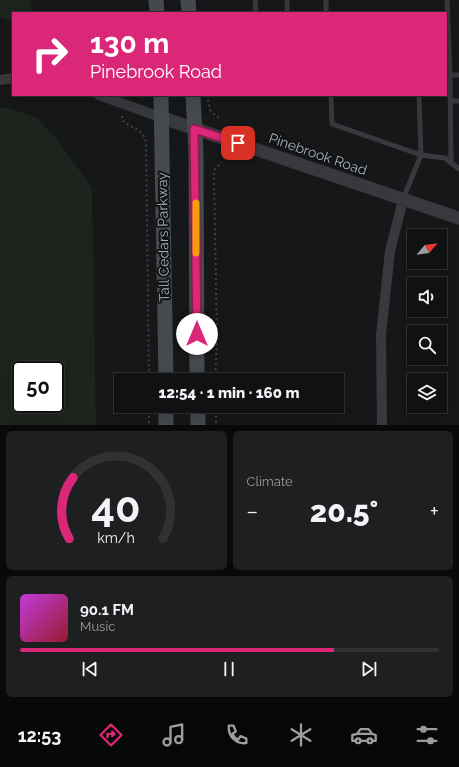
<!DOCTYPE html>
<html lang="en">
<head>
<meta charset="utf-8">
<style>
  :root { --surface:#101112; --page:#1e1f20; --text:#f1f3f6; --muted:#9c9d9f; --line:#303132; --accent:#db2777 }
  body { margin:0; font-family:Raleway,sans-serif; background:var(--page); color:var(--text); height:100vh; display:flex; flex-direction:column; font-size:15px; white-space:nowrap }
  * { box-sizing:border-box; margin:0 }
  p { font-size:13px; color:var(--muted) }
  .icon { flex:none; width:22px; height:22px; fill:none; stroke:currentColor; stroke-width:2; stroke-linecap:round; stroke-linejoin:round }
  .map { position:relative; height:425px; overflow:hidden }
  .sheet { display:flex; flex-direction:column; gap:6px; padding:6px; background:#09090a; flex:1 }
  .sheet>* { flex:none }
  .guide { position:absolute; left:12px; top:12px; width:435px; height:84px; border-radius:0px; box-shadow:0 4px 16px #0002,0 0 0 1px var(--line); background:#db2777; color:#fff; overflow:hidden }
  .needle { width:26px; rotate:61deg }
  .fabs { position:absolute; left:407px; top:229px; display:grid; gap:8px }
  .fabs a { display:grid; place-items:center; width:40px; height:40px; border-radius:0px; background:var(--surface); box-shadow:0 4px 16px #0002,0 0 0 1px var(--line); font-size:20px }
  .speed { position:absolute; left:12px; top:361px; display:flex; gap:8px; font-size:20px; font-weight:700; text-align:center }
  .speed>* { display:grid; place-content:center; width:52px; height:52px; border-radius:50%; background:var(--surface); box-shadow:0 4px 16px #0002,0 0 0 1px var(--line); line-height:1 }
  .speed .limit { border:2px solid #111; border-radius:6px; background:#fff; color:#111 }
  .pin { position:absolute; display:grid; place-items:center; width:34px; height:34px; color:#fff; margin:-17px; border-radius:8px; box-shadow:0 2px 6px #0006 }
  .me { position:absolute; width:44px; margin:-22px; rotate:0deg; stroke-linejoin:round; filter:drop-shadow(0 0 3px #0008) }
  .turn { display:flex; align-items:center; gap:14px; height:84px; padding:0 12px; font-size:18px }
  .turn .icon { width:52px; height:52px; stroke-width:2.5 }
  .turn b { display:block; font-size:28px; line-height:34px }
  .big { font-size:30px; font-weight:800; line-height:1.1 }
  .sheet .widget { flex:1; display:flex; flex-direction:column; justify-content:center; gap:6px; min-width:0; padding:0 14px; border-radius:6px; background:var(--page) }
  .sheet .dial { align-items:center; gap:0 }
  .dial svg { height:104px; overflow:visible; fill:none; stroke:var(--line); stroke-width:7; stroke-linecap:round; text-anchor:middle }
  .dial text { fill:var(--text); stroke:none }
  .song { display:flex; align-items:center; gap:12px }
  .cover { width:48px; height:48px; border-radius:6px; background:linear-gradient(135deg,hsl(290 70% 55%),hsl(350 70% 35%)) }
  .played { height:4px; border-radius:2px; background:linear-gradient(90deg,var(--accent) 75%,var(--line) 75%) }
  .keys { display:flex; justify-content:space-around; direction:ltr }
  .heat { display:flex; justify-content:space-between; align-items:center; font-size:22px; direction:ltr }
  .sheet .tiles { flex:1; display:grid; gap:6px; grid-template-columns:1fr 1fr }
  .widget:last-child { grid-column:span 2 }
  .trip { position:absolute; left:114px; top:373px; width:230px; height:40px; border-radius:0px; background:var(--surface); box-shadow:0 4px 16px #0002,0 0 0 1px var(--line); font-weight:800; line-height:40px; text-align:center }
  .tabs { display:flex; height:64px; justify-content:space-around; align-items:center; background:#060707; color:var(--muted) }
  .tabs .icon { width:28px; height:28px }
  .tabs .on { color:var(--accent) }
  .tabs b { font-size:18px; color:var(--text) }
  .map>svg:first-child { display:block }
  .green { fill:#1d231d; fill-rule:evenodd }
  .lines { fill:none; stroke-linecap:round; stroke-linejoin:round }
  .path { stroke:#3e4044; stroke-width:2; stroke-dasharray:2 3; stroke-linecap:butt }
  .service { stroke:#38393d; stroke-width:5 }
  .minor { stroke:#38393d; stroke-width:10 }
  .tertiary { stroke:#38393d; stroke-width:13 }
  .secondary { stroke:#46494d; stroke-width:15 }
  .route-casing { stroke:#8e194d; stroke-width:10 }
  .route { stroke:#db2777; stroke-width:7 }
  .slow { stroke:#f59e0b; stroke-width:7 }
  .labels { text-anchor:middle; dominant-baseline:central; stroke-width:4; stroke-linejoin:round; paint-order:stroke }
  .street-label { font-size:14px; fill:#a9b0b7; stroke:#111213 }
</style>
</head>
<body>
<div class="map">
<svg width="459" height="425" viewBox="0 0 459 425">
  <rect width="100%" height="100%" fill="#161718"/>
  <!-- green -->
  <g class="green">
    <path d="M0 0H30L33 13H13V22L0 17Z"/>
    <path d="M0 108H10L37 118 57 139 92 188 96 425H0ZM21 370H55V404H21Z"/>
  </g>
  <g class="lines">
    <!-- path -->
    <g class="path">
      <path d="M207 95 210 110 221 120"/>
      <path d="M122 116V120C131 129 143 128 146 142L149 380"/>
      <path d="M215 380 217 341 214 175 215 169 219 165 217 163"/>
      <path d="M149 406V425"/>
      <path d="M216 406V425"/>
    </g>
    <!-- service -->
    <g class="service">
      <path d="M255 0 256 13"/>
      <path d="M287 0V13"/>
      <path d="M326 0V13"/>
      <path d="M447 0 450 75 451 163"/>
      <path d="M446 75H459"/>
      <path d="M331 95 332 124 421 155 445 158 459 169"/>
      <path d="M451 101H459"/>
      <path d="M403 199 421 155 419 95"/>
    </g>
    <!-- minor -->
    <g class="minor">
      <path d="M0 80 13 78"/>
      <path d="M99 95 160 117"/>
      <path d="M382 425 381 335 390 251 403 200"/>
    </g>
    <!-- tertiary -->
    <path class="tertiary" d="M160 117 459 218"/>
    <!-- secondary -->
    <g class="secondary">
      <path d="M156 0 157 13"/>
      <path d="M188 0 189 13"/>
      <path d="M161 95 166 380"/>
      <path d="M193 95 196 152 197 380"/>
      <path d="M166 406V425"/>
      <path d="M198 406V425"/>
    </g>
  </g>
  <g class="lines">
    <!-- route casing -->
    <g class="route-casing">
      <path id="route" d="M197 334 194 129 238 143"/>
    </g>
    <!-- route -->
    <use href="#route" class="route"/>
    <!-- slow -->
    <path class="slow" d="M196 203V253"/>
  </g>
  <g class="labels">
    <!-- street labels -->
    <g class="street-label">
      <text transform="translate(318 154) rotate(19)">Pinebrook Road</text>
      <text transform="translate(163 237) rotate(-91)">Tall Cedars Parkway</text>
    </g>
  </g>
</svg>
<div class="fabs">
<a><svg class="needle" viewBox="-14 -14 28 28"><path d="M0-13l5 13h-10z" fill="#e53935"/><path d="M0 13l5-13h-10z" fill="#9c9d9f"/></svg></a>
<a><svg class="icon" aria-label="sound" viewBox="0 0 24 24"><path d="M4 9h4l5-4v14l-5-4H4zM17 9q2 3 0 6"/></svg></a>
<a><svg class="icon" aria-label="search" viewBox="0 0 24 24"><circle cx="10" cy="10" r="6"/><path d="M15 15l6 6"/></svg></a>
<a><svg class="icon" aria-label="layers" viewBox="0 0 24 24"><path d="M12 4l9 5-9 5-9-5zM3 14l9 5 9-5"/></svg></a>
</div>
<div class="speed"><div class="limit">50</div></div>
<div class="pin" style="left:238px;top:143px;background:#d93025"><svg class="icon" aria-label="arrive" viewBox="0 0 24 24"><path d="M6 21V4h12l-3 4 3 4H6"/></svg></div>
<svg class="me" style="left:197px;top:334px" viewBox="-20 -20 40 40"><circle r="19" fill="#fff"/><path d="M0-13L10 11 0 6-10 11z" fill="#db2777"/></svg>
<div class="trip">12:54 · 1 min · 160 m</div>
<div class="guide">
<div class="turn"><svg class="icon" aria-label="right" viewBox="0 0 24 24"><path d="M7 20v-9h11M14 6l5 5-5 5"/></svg><div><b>130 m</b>Pinebrook Road</div></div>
</div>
</div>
<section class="sheet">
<div class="tiles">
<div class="widget dial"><svg viewBox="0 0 100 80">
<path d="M14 69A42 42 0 1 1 86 69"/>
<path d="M14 69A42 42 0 0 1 17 22" stroke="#db2777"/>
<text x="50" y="56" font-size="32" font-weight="700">40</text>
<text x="50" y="72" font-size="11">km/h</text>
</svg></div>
<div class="widget"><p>Climate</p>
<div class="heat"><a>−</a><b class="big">20.5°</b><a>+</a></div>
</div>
<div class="widget">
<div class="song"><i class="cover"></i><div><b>90.1 FM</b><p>Music</p></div></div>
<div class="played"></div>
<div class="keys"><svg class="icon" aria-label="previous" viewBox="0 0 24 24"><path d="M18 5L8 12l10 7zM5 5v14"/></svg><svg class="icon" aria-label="pause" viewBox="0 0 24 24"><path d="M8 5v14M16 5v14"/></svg><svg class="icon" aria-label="next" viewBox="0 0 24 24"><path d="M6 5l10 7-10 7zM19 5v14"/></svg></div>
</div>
</div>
</section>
<nav class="tabs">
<b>12:53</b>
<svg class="icon on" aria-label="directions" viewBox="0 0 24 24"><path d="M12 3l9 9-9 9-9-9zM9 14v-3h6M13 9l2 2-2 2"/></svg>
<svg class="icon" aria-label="music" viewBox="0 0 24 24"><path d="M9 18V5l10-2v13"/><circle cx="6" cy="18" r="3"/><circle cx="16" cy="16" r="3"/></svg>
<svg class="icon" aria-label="phone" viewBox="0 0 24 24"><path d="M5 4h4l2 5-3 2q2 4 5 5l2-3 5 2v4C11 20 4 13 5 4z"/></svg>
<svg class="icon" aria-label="climate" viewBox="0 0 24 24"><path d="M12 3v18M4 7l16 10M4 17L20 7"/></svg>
<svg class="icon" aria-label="car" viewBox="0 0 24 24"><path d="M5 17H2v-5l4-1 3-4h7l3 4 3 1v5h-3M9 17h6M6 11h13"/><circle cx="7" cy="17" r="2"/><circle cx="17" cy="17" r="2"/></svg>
<svg class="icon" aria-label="filters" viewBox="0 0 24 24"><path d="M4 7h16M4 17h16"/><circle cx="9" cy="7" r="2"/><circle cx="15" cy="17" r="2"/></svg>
</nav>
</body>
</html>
